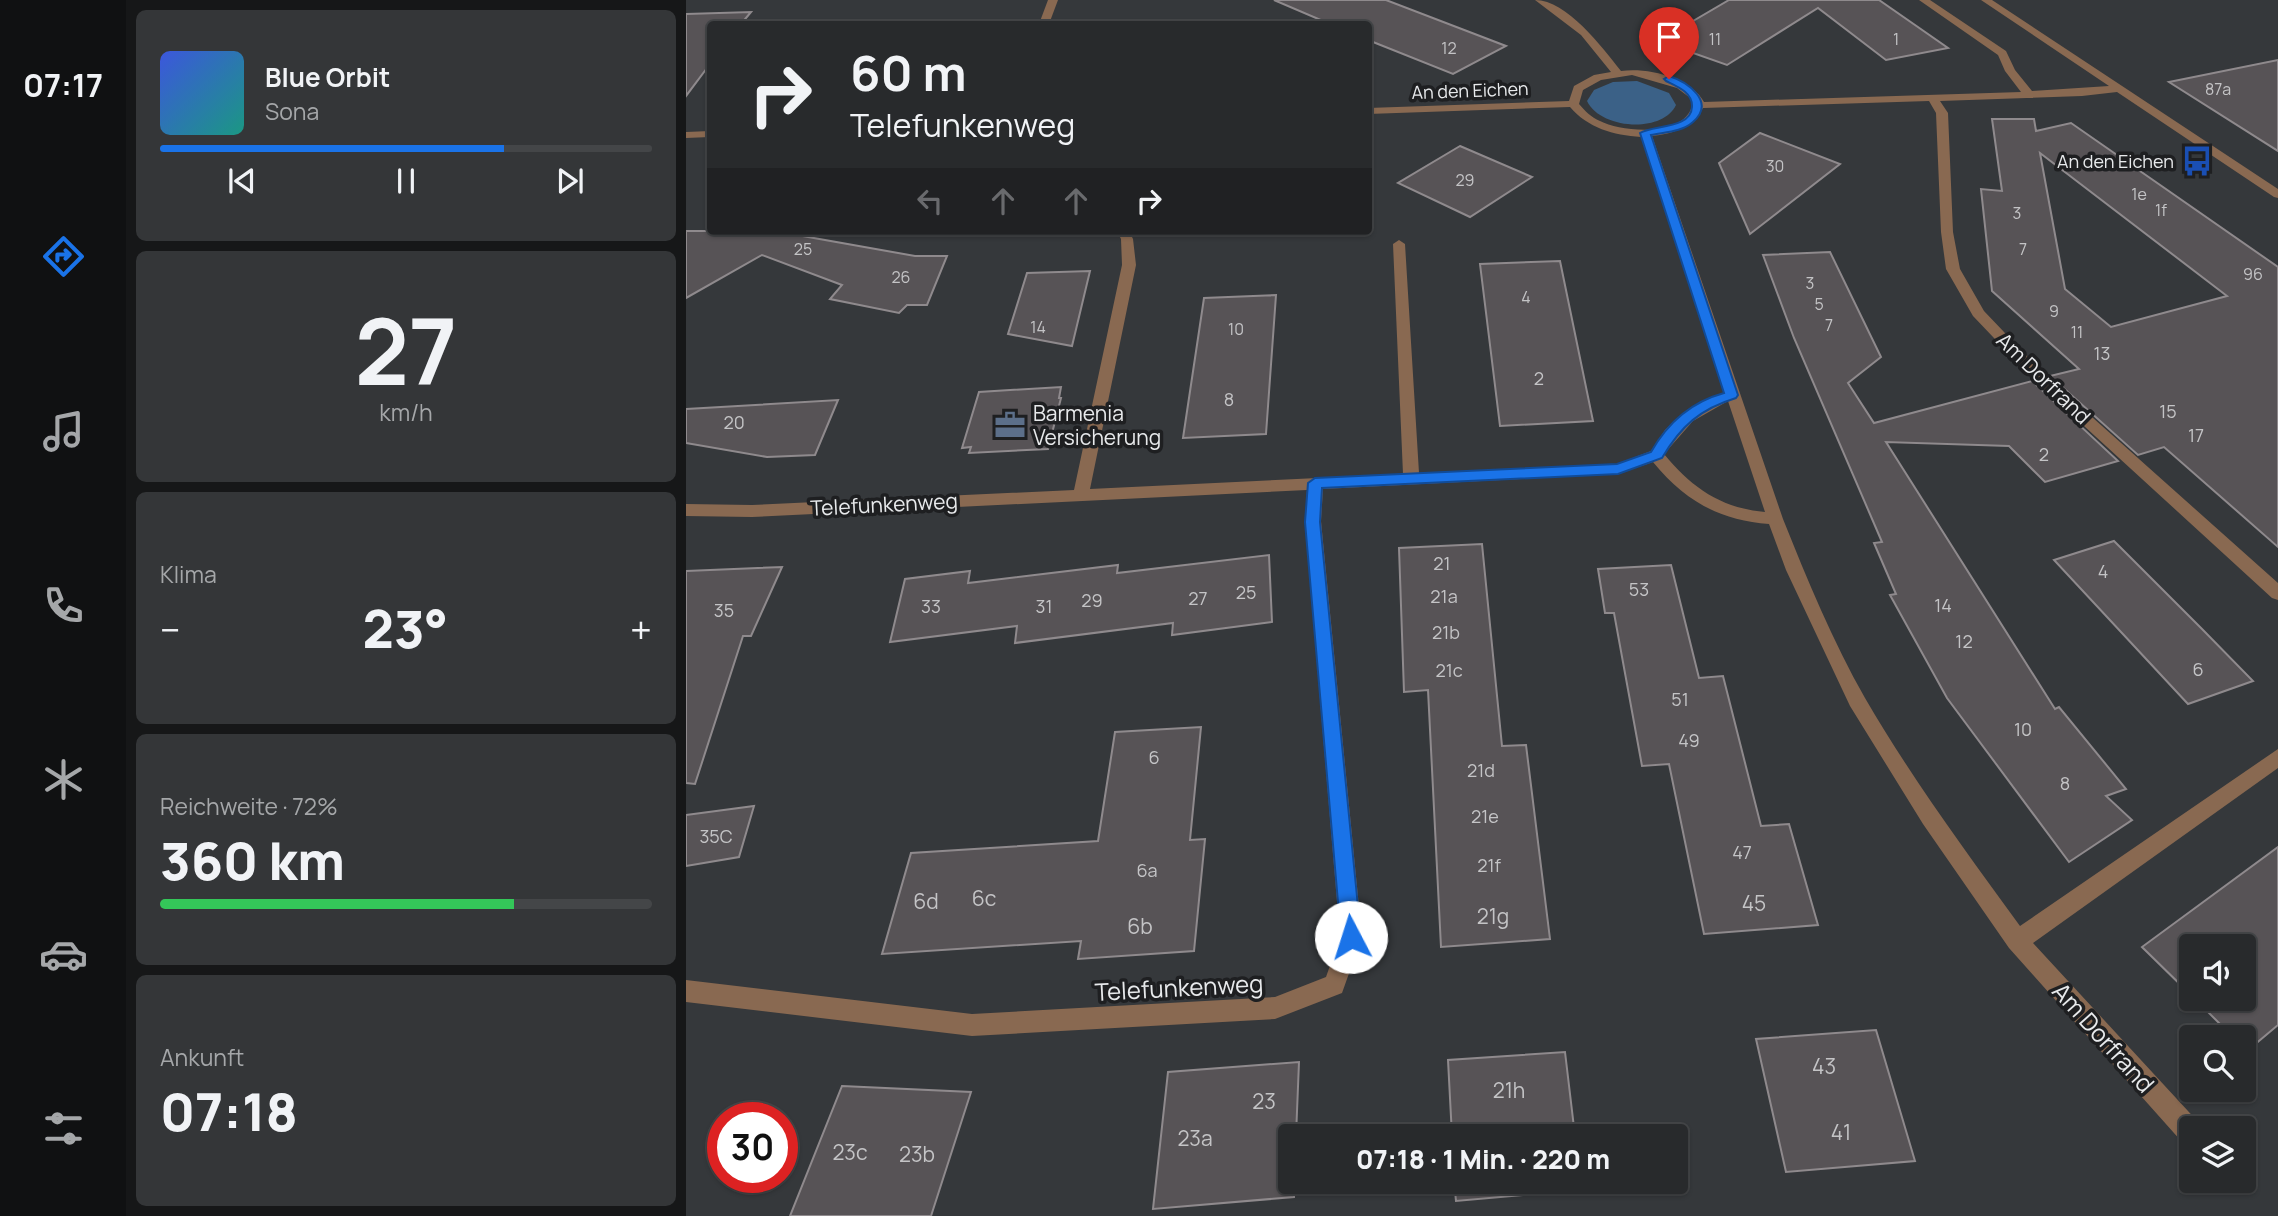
<!DOCTYPE html>
<html lang="de">
<head>
<meta charset="utf-8">
<style>
  :root { --surface:#282a2c; --page:#343638; --text:#f1f3f6; --muted:#a5a7a9; --line:#444648; --accent:#1a73e8 }
  body { margin:0; font-family:Manrope,sans-serif; background:var(--page); color:var(--text); height:100vh; display:flex; flex-direction:column; font-size:26px; white-space:nowrap }
  * { box-sizing:border-box; margin:0 }
  p { font-size:23px; color:var(--muted) }
  .icon { flex:none; width:38px; height:38px; fill:none; stroke:currentColor; stroke-width:2; stroke-linecap:round; stroke-linejoin:round }
  .map { position:relative; flex:1; overflow:hidden }
  .details { display:flex; flex-direction:column; gap:10px; padding:10px; background:#161718; width:560px }
  .details>* { flex:none }
  .hud { position:absolute; left:21px; top:21px; width:665px; height:214px; border-radius:7px; box-shadow:0 2px 5px #0004,0 0 0 2px var(--line); background:#282a2c; color:var(--text); overflow:hidden }
  .buttons { position:absolute; left:1493px; top:934px; display:grid; gap:14px }
  .buttons a { display:grid; place-items:center; width:77px; height:77px; border-radius:7px; background:var(--surface); box-shadow:0 2px 5px #0004,0 0 0 2px var(--line); font-size:35px }
  .speed { position:absolute; left:21px; top:1102px; display:flex; gap:14px; font-size:35px; font-weight:700; text-align:center }
  .speed>* { display:grid; place-content:center; width:91px; height:91px; border-radius:50%; background:var(--surface); box-shadow:0 2px 5px #0004,0 0 0 2px var(--line); line-height:1 }
  .speed .limit { border:10px solid #d22; background:#fff; color:#111 }
  .pin { position:absolute; display:grid; place-items:center; width:60px; height:60px; color:#fff; margin:-72px -30px; border-radius:50% 50% 50% 0; rotate:-45deg; box-shadow:0 0 7px #0007 }
  .pin .icon { rotate:45deg }
  .me { position:absolute; width:77px; margin:-38px; rotate:355deg; stroke-linejoin:round; filter:drop-shadow(0 0 5px #0008) }
  .turn { display:flex; align-items:center; gap:24px; height:147px; padding:0 28px; font-size:32px }
  .turn .icon { width:91px; height:91px; stroke-width:2.5 }
  .turn b { display:block; font-size:49px; line-height:60px }
  .lanes { display:flex; align-items:center; height:66px; padding:0 28px; background:#0003; justify-content:center; gap:35px; direction:ltr }
  .lanes .off { opacity:.35 }
  .big { font-size:52px; font-weight:800; line-height:1.1 }
  .details .card { flex:1; display:flex; flex-direction:column; justify-content:center; gap:10px; min-width:0; padding:0 24px; border-radius:10px; background:var(--page) }
  .details .dial { align-items:center; gap:0 }
  .dial b { font-size:91px; line-height:1 }
  .song { display:flex; align-items:center; gap:21px }
  .cover { width:84px; height:84px; border-radius:10px; background:linear-gradient(135deg,hsl(230 70% 55%),hsl(170 70% 35%)) }
  .played { height:7px; border-radius:4px; background:linear-gradient(90deg,var(--accent) 70%,var(--line) 70%) }
  .keys { display:flex; justify-content:space-around; direction:ltr }
  .heat { display:flex; justify-content:space-between; align-items:center; font-size:38px; direction:ltr }
  .charge { height:10px; border-radius:5px; background:linear-gradient(90deg,#34c759 72%,var(--line) 0) }
  .trip { position:absolute; left:592px; top:1124px; width:410px; height:70px; border-radius:7px; background:var(--surface); box-shadow:0 2px 5px #0004,0 0 0 2px var(--line); font-weight:800; line-height:70px; text-align:center }
  main { display:flex; flex:1; min-height:0 }
  .menu { display:flex; flex-direction:column; width:126px; justify-content:space-around; align-items:center; background:#101112; color:var(--muted) }
  .menu .icon { width:49px; height:49px }
  .menu .on { color:var(--accent) }
  .menu b { font-size:32px; color:var(--text) }
  .map>svg:first-child { display:block }
  .green { fill:#3b6187 }
  .building { fill:#575356; stroke:#8f8a8d; stroke-width:2; fill-rule:evenodd }
  .lines { fill:none; stroke-linecap:round; stroke-linejoin:round }
  .minor { fill:#896951; fill-rule:evenodd }
  .route { fill:#1a73e8; stroke:#114b97; stroke-width:2 }
  .labels { text-anchor:middle; dominant-baseline:central; stroke-width:7; stroke-linejoin:round; paint-order:stroke }
  .far-number-label { font-size:16px; fill:#c4c4c6 }
  .far-street-label { font-size:18px; fill:#e8eaec; stroke:#1e1f21 }
  .far-poi-label { font-size:18px; fill:#e8eaec; stroke:#1e1f21; text-anchor:end }
  .number-label { font-size:18px; fill:#c4c4c6 }
  .street-label { font-size:21px; fill:#e8eaec; stroke:#1e1f21 }
  .poi-label { font-size:21px; fill:#e8eaec; stroke:#1e1f21; text-anchor:start }
  .near-number-label { font-size:21px; fill:#c4c4c6 }
  .near-street-label { font-size:24px; fill:#e8eaec; stroke:#1e1f21 }
</style>
</head>
<body>
<main>
<nav class="menu">
<b>07:17</b>
<svg class="icon on" aria-label="directions" viewBox="0 0 24 24"><path d="M12 3l9 9-9 9-9-9zM9 14v-3h6M13 9l2 2-2 2"/></svg>
<svg class="icon" aria-label="music" viewBox="0 0 24 24"><path d="M9 18V5l10-2v13"/><circle cx="6" cy="18" r="3"/><circle cx="16" cy="16" r="3"/></svg>
<svg class="icon" aria-label="phone" viewBox="0 0 24 24"><path d="M5 4h4l2 5-3 2q2 4 5 5l2-3 5 2v4C11 20 4 13 5 4z"/></svg>
<svg class="icon" aria-label="climate" viewBox="0 0 24 24"><path d="M12 3v18M4 7l16 10M4 17L20 7"/></svg>
<svg class="icon" aria-label="car" viewBox="0 0 24 24"><path d="M5 17H2v-5l4-1 3-4h7l3 4 3 1v5h-3M9 17h6M6 11h13"/><circle cx="7" cy="17" r="2"/><circle cx="17" cy="17" r="2"/></svg>
<svg class="icon" aria-label="filters" viewBox="0 0 24 24"><path d="M4 7h16M4 17h16"/><circle cx="9" cy="7" r="2"/><circle cx="15" cy="17" r="2"/></svg>
</nav>
<section class="details">
<div class="card">
<div class="song"><i class="cover"></i><div><b>Blue Orbit</b><p>Sona</p></div></div>
<div class="played"></div>
<div class="keys"><svg class="icon" aria-label="previous" viewBox="0 0 24 24"><path d="M18 5L8 12l10 7zM5 5v14"/></svg><svg class="icon" aria-label="pause" viewBox="0 0 24 24"><path d="M8 5v14M16 5v14"/></svg><svg class="icon" aria-label="next" viewBox="0 0 24 24"><path d="M6 5l10 7-10 7zM19 5v14"/></svg></div>
</div>
<div class="card dial"><b>27</b><p>km/h</p></div>
<div class="card"><p>Klima</p>
<div class="heat"><a>−</a><b class="big">23°</b><a>+</a></div>
</div>
<div class="card"><p>Reichweite · 72%</p><b class="big">360 km</b><div class="charge"></div></div>
<div class="card"><p>Ankunft</p><b class="big">07:18</b></div>
</section>
<div class="map">
<svg width="1592" height="1216" viewBox="0 0 1592 1216">
  <rect width="100%" height="100%" fill="#35383b"/>
  <!-- green -->
  <path class="green" d="M951 81 983 93 990 105C976 134 914 129 901 101L908 90 927 82Z"/>
  <!-- building -->
  <g class="building">
    <path d="M588 0H700L820 46 767 74 682 40V24H644Z"/>
    <path d="M1043 0H1193L1262 48 1200 60 1132 8 1041 65 973 41Z"/>
    <path d="M65 12 55 24H24V64L0 96V14Z"/>
    <path d="M1592 60V151L1483 82Z"/>
    <path d="M1306 119H1348L1350 131 1385 123 1592 267V547L1478 447 1452 455 1364 376 1393 369 1306 291 1295 189 1316 191ZM1354 153 1541 296 1425 327 1379 289Z"/>
    <path d="M1074 133 1154 164 1064 234 1033 163Z"/>
    <path d="M774 146 846 177 784 217 712 183Z"/>
    <path d="M0 231H119L111 235 229 256H261L241 305H221L213 313 144 299 156 285 76 255 0 298Z"/>
    <path d="M1144 252 1195 357 1162 383 1188 423 1346 381 1432 461 1359 482 1323 446 1200 442 1369 709 1373 707 1440 789 1420 796 1446 820 1383 862 1261 698 1204 595 1210 594 1188 543 1196 542 1108 338 1077 255Z"/>
    <path d="M874 261 907 421 814 426 794 264Z"/>
    <path d="M404 271 386 346 322 334 341 273Z"/>
    <path d="M590 295 580 434 497 438 518 298Z"/>
    <path d="M375 387 373 398H375L362 449 283 453 285 447 276 448 293 392Z"/>
    <path d="M152 400 129 455 81 457 0 443V409Z"/>
    <path d="M1428 541 1516 629 1567 681 1502 704 1368 560Z"/>
    <path d="M796 544 816 746 840 745 864 939 755 947 742 690 718 692 713 548Z"/>
    <path d="M583 555 586 622 486 635 487 623 329 643 331 626 204 642 219 579 284 571 282 583 432 565 431 573Z"/>
    <path d="M985 565 1013 678 1037 676 1075 826 1103 824 1132 925 1018 934 983 764 956 766 928 613H919L912 569Z"/>
    <path d="M96 567 65 636H57L9 784 0 783V571Z"/>
    <path d="M515 727 504 840 519 839 508 951 392 959 395 941 196 954 225 853 412 841 429 732Z"/>
    <path d="M68 806 53 857 0 866V815Z"/>
    <path d="M1592 847V1025L1561 1051 1558 1047V1038H1548L1509 999H1558V947H1505V995L1456 947Z"/>
    <path d="M1190 1030 1229 1161 1100 1172 1070 1039Z"/>
    <path d="M879 1052 889 1136H766L762 1060Z"/>
    <path d="M613 1062 610 1136H604V1181H609L608 1197 467 1209 482 1072Z"/>
    <path d="M156 1086 285 1092 245 1216H104Z"/>
    <path d="M768 1181H893L894 1190 770 1201Z"/>
  </g>
  <g class="lines">
    <!-- minor -->
    <g class="minor">
      <path d="M362 0H372L363 24H353Z"/>
      <path d="M849 0C881 0 916 47 935 71 960 67 1005 77 1018 102L1335 92 1319 71 1312 55 1233 0H1244L1320 51 1329 70 1346 91 1423 86 1295 0H1306L1592 189V198L1588 197 1431 92 1396 96 1254 101 1262 113 1267 232 1274 269 1298 311 1360 376 1592 583V600L1586 598 1350 382 1287 316 1260 269 1255 232 1250 113 1243 101 1017 108C1007 127 987 134 966 136L1097 519C1121 579 1147 642 1179 698 1225 777 1280 852 1334 926L1592 749V768L1347 943 1514 1124 1515 1129H1505V1145L1496 1142 1323 948 1237 824 1164 706 1100 570 1083 524C1033 520 999 501 967 462L932 474 637 489 635 521 676 937 656 993 589 1019 286 1036 0 1002V980L286 1014 589 997 640 977 654 937 619 521 621 490 66 517 0 516V504L66 505 388 490 436 265 435 239 431 231H443L447 239 450 265 404 489 717 474 707 244 713 240 719 244 733 473 931 464 965 451 979 430 996 414 1016 401 1039 392 955 137C927 135 902 128 884 107L682 114V108L883 101 888 86 908 75 925 72 895 35ZM946 75 991 88 1007 100C1005 138 937 133 914 121 905 117 899 111 893 104L897 90 915 80ZM1042 401 1079 512C1035 508 1006 488 978 454L1007 421Z"/>
      <path d="M24 131V137L0 138V132Z"/>
    </g>
  </g>
  <!-- route -->
  <path class="route" d="M983 76C1002 82 1030 102 1007 122 996 132 979 132 965 135L1052 395 1050 398C1014 409 995 426 976 458L932 474 636 488 634 522 675 937 672 944 665 947 658 944 655 937 619 522 622 483 629 478 931 464 965 452C982 422 1005 402 1038 393L954 133C967 125 1005 129 1006 107 1007 92 990 86 980 81L978 79Z"/>
  <!-- icons -->
  <defs>
    <g id="bus-bare" transform="scale(2.415)"><path d="M-5-6H5V4H4V6H2V4H-2V6H-4V4H-5ZM-3.5-4V0h7V-4ZM-3.5 1.2v1.5H-2V1.2ZM2 1.2v1.5H3.5V1.2Z" fill="#1a4fb4" stroke="#1e1f21" stroke-width="2.5" paint-order="stroke"/></g>
    <g id="office-bare" transform="scale(2.415)"><path d="M-6-3h4V-5.5h4V-3h4V5H-6ZM-1-4.5V-3h2v-1.5ZM-6 0V1H6V0Z" fill="#5c6f8a" stroke="#1e1f21" stroke-width="2.5" paint-order="stroke"/></g>
  </defs>
  <g fill-rule="evenodd">
    <use href="#bus-bare" x="1511" y="161"/>
    <use href="#office-bare" x="324" y="425"/>
  </g>
  <g class="labels">
    <!-- far-number labels -->
    <g class="far-number-label">
      <text x="1029" y="39">11</text>
      <text x="1210" y="39">1</text>
      <text x="763" y="48">12</text>
      <text x="1532" y="89">87a</text>
      <text x="1089" y="166">30</text>
      <text x="779" y="180">29</text>
      <text x="1453" y="194">1e</text>
      <text x="1475" y="210">1f</text>
      <text x="1331" y="213">3</text>
      <text x="117" y="249">25</text>
      <text x="1337" y="249">7</text>
      <text x="1567" y="274">96</text>
      <text x="215" y="277">26</text>
      <text x="1124" y="283">3</text>
      <text x="840" y="297">4</text>
      <text x="1133" y="304">5</text>
      <text x="1368" y="311">9</text>
      <text x="1143" y="325">7</text>
      <text x="352" y="327">14</text>
      <text x="550" y="329">10</text>
      <text x="1391" y="332">11</text>
    </g>
    <!-- far-street labels -->
    <g class="far-street-label">
      <text transform="translate(784 90) rotate(-2)">An den Eichen</text>
    </g>
    <!-- far-poi labels -->
    <g class="far-poi-label">
      <text x="1488" y="161">An den Eichen</text>
    </g>
    <!-- number labels -->
    <g class="number-label">
      <text x="1416" y="353">13</text>
      <text x="853" y="378">2</text>
      <text x="543" y="399">8</text>
      <text x="1482" y="411">15</text>
      <text x="48" y="422">20</text>
      <text x="1510" y="435">17</text>
      <text x="1358" y="454">2</text>
      <text x="756" y="563">21</text>
      <text x="1417" y="571">4</text>
      <text x="953" y="589">53</text>
      <text x="560" y="592">25</text>
      <text x="758" y="596">21a</text>
      <text x="512" y="598">27</text>
      <text x="406" y="600">29</text>
      <text x="1257" y="605">14</text>
      <text x="245" y="606">33</text>
      <text x="358" y="606">31</text>
      <text x="38" y="610">35</text>
      <text x="760" y="632">21b</text>
      <text x="1278" y="641">12</text>
      <text x="1512" y="669">6</text>
      <text x="763" y="670">21c</text>
      <text x="994" y="699">51</text>
      <text x="1337" y="729">10</text>
      <text x="1003" y="740">49</text>
      <text x="468" y="757">6</text>
      <text x="795" y="770">21d</text>
      <text x="1379" y="783">8</text>
      <text x="799" y="816">21e</text>
      <text x="30" y="836">35C</text>
      <text x="1056" y="852">47</text>
      <text x="803" y="865">21f</text>
      <text x="461" y="870">6a</text>
    </g>
    <!-- street labels -->
    <g class="street-label">
      <text transform="translate(1358 378) rotate(44)">Am Dorfrand</text>
      <text transform="translate(198 504) rotate(-3)">Telefunkenweg</text>
    </g>
    <!-- poi labels -->
    <g class="poi-label">
      <text x="347" y="413">Barmenia<tspan x="347" dy="24">Versicherung</tspan></text>
    </g>
    <!-- near-number labels -->
    <g class="near-number-label">
      <text x="298" y="898">6c</text>
      <text x="240" y="901">6d</text>
      <text x="1068" y="903">45</text>
      <text x="807" y="916">21g</text>
      <text x="454" y="926">6b</text>
      <text x="1138" y="1066">43</text>
      <text x="823" y="1090">21h</text>
      <text x="578" y="1101">23</text>
      <text x="1155" y="1132">41</text>
      <text x="509" y="1138">23a</text>
      <text x="164" y="1152">23c</text>
      <text x="231" y="1154">23b</text>
    </g>
    <!-- near-street labels -->
    <g class="near-street-label">
      <text transform="translate(493 987) rotate(-3)">Telefunkenweg</text>
      <text transform="translate(1418 1037) rotate(48)">Am Dorfrand</text>
    </g>
  </g>
</svg>
<div class="buttons">
<a><svg class="icon" aria-label="sound" viewBox="0 0 24 24"><path d="M4 9h4l5-4v14l-5-4H4zM17 9q2 3 0 6"/></svg></a>
<a><svg class="icon" aria-label="search" viewBox="0 0 24 24"><circle cx="10" cy="10" r="6"/><path d="M15 15l6 6"/></svg></a>
<a><svg class="icon" aria-label="layers" viewBox="0 0 24 24"><path d="M12 4l9 5-9 5-9-5zM3 14l9 5 9-5"/></svg></a>
</div>
<div class="speed"><div class="limit">30</div></div>
<div class="pin" style="left:983px;top:79px;background:#d93025"><svg class="icon" aria-label="arrive" viewBox="0 0 24 24"><path d="M6 21V4h12l-3 4 3 4H6"/></svg></div>
<svg class="me" style="left:665px;top:937px" viewBox="-20 -20 40 40"><circle r="19" fill="#fff"/><path d="M0-13L10 11 0 6-10 11z" fill="#1a73e8"/></svg>
<div class="trip">07:18 · 1 Min. · 220 m</div>
<div class="hud">
<div class="turn"><svg class="icon" aria-label="right" viewBox="0 0 24 24"><path d="M7 20v-9h11M14 6l5 5-5 5"/></svg><div><b>60 m</b>Telefunkenweg</div></div>
<div class="lanes"><svg class="icon off" aria-label="left" viewBox="0 0 24 24"><path d="M17 20v-9H6M10 6l-5 5 5 5"/></svg><svg class="icon off" aria-label="ahead" viewBox="0 0 24 24"><path d="M12 20V5M6 11l6-6 6 6"/></svg><svg class="icon off" aria-label="ahead" viewBox="0 0 24 24"><path d="M12 20V5M6 11l6-6 6 6"/></svg><svg class="icon" aria-label="right" viewBox="0 0 24 24"><path d="M7 20v-9h11M14 6l5 5-5 5"/></svg></div>
</div>
</div>
</main>
</body>
</html>
